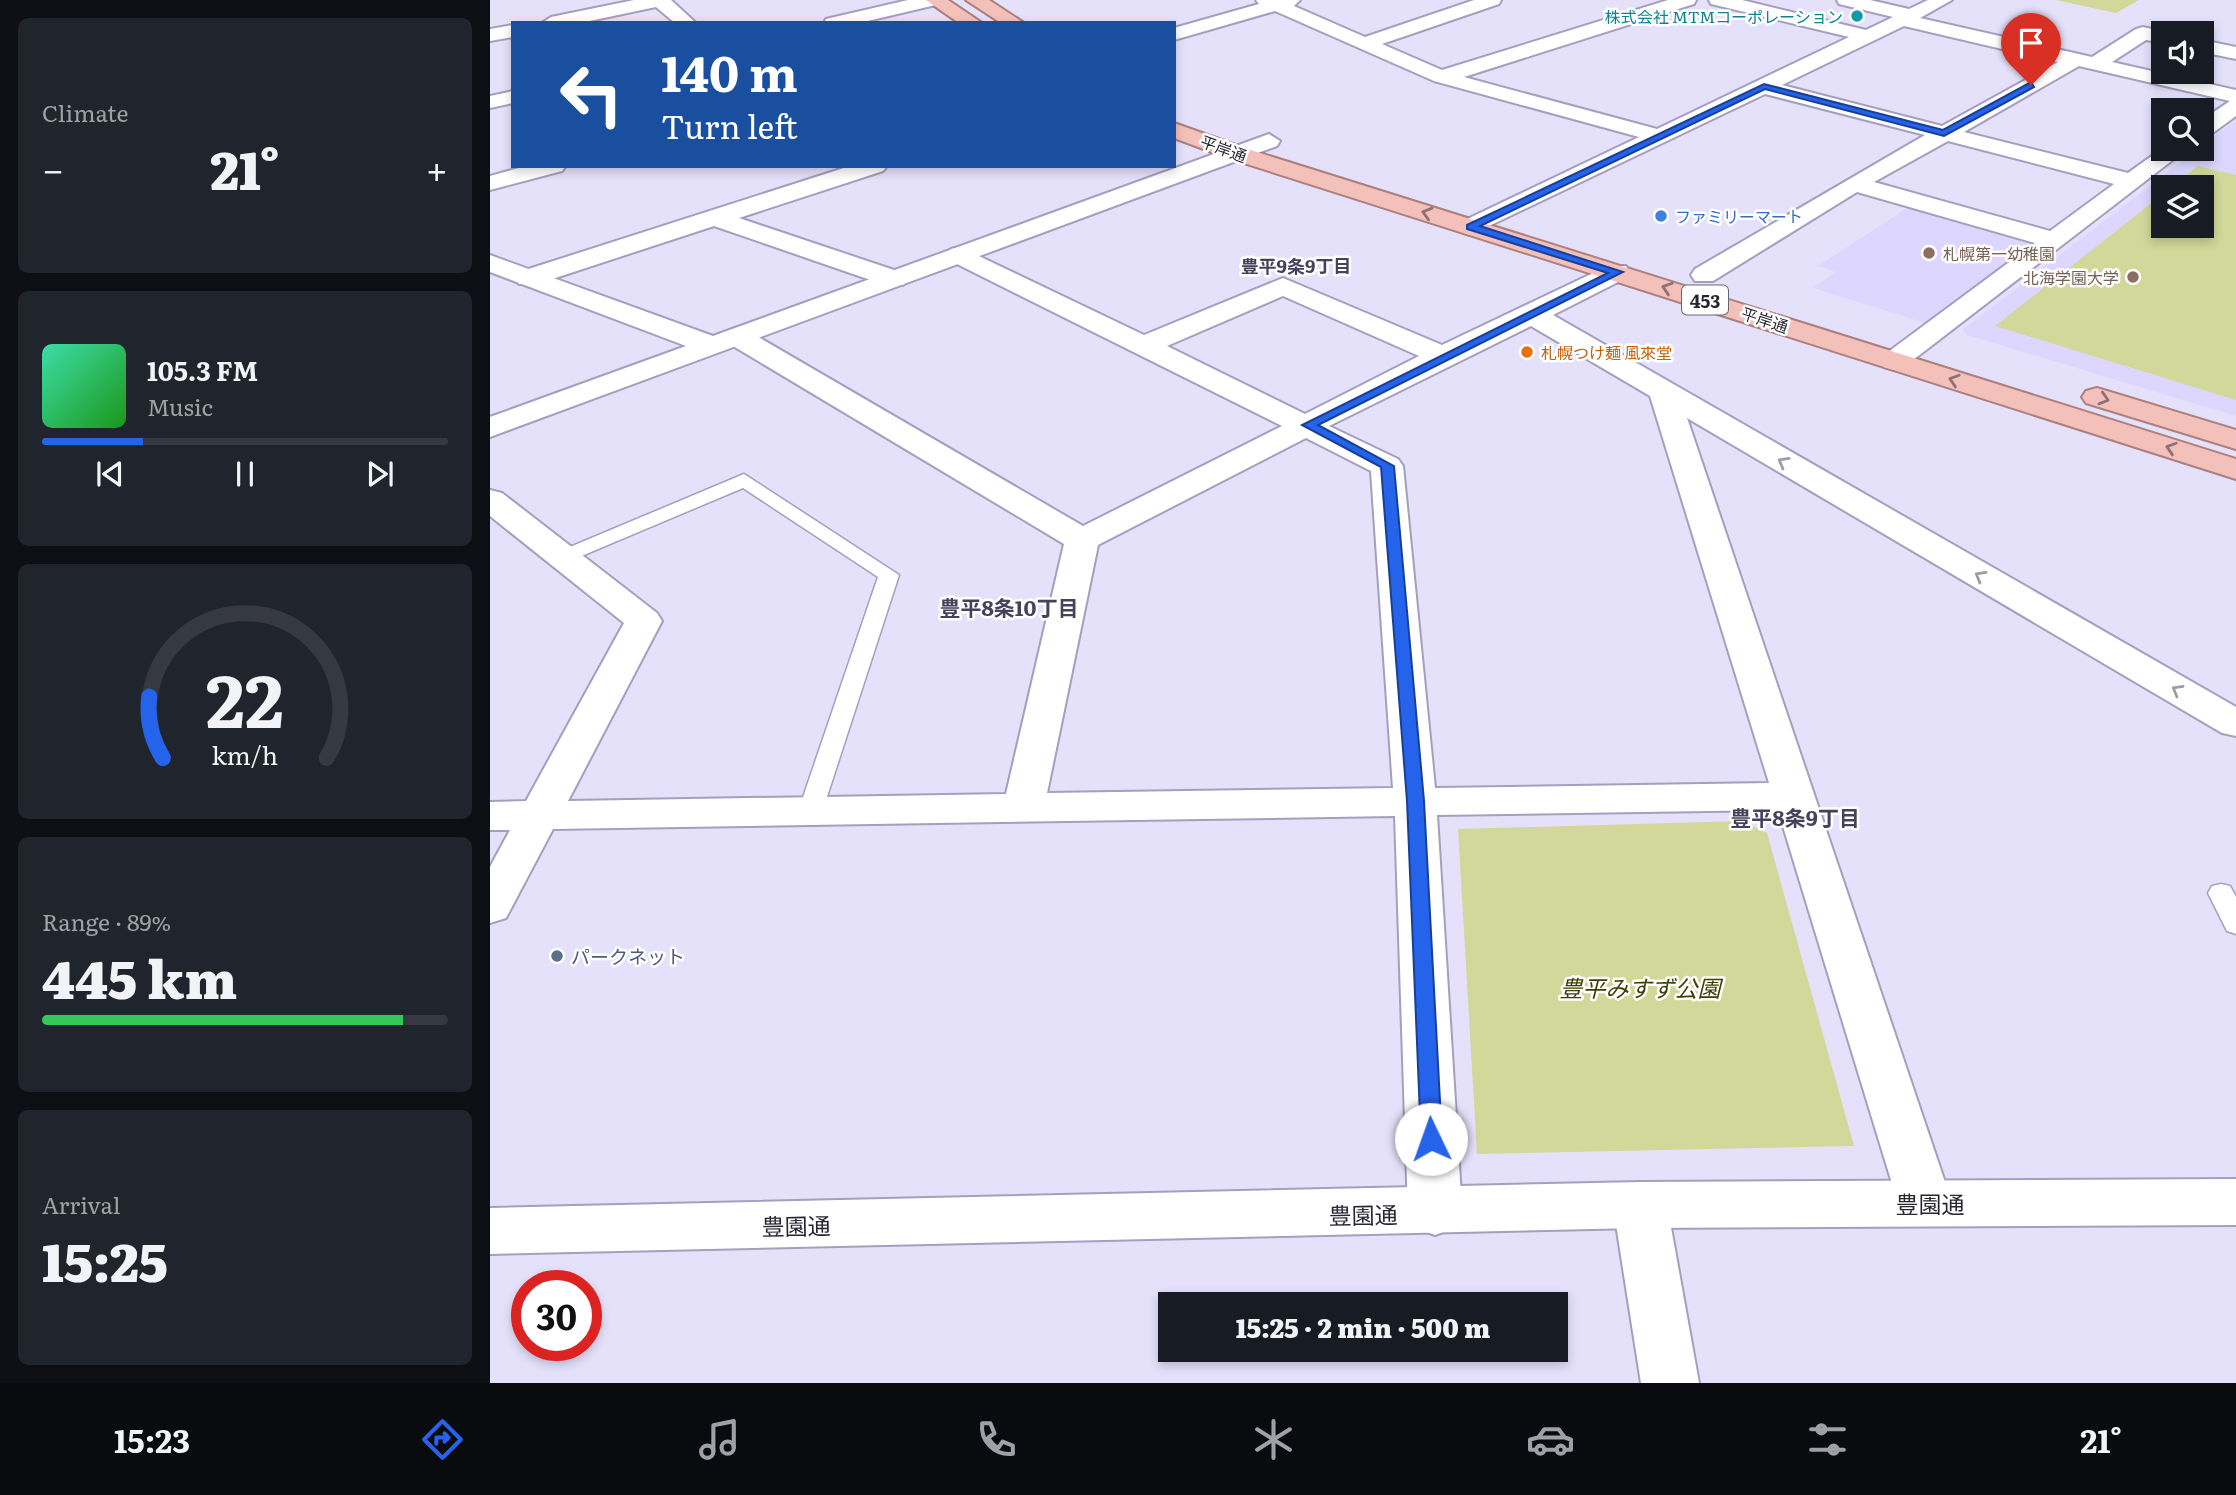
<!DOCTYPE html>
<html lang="en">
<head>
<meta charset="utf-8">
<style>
  :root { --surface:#171b24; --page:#20242c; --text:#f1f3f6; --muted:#9ea1a6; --line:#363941; --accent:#2563eb }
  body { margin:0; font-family:Literata,"Noto Sans JP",serif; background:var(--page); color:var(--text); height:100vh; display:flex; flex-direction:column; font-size:26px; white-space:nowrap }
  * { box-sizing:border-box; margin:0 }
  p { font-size:23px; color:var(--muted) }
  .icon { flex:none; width:38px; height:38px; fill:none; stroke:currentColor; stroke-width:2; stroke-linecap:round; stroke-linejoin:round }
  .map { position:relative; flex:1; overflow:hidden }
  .details { display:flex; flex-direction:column; gap:18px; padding:18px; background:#0d0f14; width:490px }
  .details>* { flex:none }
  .hud { position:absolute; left:21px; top:21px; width:665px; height:147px; border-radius:0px; box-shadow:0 4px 10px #0003; background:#1a4fa0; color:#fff; overflow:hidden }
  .tools { position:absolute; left:1661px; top:21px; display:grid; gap:14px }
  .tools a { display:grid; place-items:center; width:63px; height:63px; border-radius:0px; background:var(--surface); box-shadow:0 4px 10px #0003; font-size:35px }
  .speed { position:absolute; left:21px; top:1270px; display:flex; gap:14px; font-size:35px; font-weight:700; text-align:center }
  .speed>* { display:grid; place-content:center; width:91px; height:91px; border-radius:50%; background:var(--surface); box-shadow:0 4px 10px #0003; line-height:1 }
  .speed .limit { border:10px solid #d22; background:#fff; color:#111 }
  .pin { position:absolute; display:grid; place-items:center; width:60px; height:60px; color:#fff; margin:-72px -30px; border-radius:50% 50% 50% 0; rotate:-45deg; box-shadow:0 0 7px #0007 }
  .pin .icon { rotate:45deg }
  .me { position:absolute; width:77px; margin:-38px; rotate:357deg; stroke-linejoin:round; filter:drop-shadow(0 0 5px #0008) }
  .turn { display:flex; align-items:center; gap:24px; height:147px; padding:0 35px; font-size:32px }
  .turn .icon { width:91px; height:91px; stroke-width:2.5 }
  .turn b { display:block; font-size:49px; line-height:60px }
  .big { font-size:52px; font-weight:800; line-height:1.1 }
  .details .tile { flex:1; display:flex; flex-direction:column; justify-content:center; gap:10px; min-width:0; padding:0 24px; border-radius:10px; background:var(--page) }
  .details .dial { align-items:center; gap:0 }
  .dial svg { height:182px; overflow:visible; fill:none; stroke:var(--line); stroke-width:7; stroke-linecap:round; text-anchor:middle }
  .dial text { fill:var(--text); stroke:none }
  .song { display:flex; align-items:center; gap:21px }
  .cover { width:84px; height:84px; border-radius:10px; background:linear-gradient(135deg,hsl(160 70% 55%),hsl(120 70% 35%)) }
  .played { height:7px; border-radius:4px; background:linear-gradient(90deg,var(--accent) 25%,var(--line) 25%) }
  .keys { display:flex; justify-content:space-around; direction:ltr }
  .heat { display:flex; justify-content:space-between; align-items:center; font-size:38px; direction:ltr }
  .charge { height:10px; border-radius:5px; background:linear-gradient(90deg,#34c759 89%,var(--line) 0) }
  .trip { position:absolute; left:668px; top:1292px; width:410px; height:70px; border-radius:0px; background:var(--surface); box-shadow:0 4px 10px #0003; font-weight:800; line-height:70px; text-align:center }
  .menu { display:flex; height:112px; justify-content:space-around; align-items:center; background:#090b0e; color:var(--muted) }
  .menu .icon { width:49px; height:49px }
  .menu .on { color:var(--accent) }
  .menu b { font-size:32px; color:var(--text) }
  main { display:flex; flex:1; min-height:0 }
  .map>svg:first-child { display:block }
  .built { fill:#ddd7ff; fill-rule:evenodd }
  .green { fill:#d1d89a }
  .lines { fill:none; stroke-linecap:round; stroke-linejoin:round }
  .service-casing { stroke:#a49fbe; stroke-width:3 }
  .minor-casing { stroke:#a49fbe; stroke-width:4 }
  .tertiary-casing { stroke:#a49fbe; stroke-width:4 }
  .trunk-casing { stroke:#ab807e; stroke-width:4 }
  .service { fill:#fff; fill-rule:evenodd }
  .minor { fill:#fff; fill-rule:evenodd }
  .tertiary { fill:#fff; fill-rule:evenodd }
  .trunk { fill:#f4c0ba; fill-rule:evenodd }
  .oneway { stroke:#8e7276 }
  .oneway2 { stroke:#9e9da2 }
  .route { fill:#2563eb; stroke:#184099; stroke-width:2 }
  .culture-dot { fill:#0f9aa8; stroke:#fff; stroke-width:2.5 }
  .shop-dot { fill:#3f7fe0; stroke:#fff; stroke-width:2.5 }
  .education-dot { fill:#8d6e63; stroke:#fff; stroke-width:2.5 }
  .food-dot { fill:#e8710a; stroke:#fff; stroke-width:2.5 }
  .service-dot { fill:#5c6f8a; stroke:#fff; stroke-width:2.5 }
  .labels { text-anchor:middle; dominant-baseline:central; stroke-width:5; stroke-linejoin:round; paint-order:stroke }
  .far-culture-label { font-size:16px; fill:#0d838f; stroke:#fff; text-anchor:end }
  .far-street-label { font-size:16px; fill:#272531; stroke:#fff }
  .far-shop-label { font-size:16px; fill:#366cbe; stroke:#fff; text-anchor:start }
  .far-education-label { font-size:16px; fill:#785e54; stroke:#fff; text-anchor:start }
  .far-food-label { font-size:16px; fill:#c56008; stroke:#fff; text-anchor:start }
  .far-neighbourhood-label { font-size:18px; font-weight:bold; fill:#47425c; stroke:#fff }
  .shield { fill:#fff; stroke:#68666f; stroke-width:2 }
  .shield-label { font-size:18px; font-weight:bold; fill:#272531 }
  .service-label { font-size:19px; fill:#4e5e75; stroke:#fff; text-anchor:start }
  .neighbourhood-label { font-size:21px; font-weight:bold; fill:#47425c; stroke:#fff }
  .near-park-label { font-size:23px; font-style:italic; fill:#3b3f00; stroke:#fff }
  .near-street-label { font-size:23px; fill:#272531; stroke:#fff }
</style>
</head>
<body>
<main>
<section class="details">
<div class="tile"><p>Climate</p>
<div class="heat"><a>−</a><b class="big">21°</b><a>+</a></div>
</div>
<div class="tile">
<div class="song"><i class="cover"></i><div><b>105.3 FM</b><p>Music</p></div></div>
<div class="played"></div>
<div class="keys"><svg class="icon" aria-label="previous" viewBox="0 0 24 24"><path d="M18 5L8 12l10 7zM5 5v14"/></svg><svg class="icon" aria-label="pause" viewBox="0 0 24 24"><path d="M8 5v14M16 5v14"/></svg><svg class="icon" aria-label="next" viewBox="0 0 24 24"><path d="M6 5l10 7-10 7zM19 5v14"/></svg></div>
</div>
<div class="tile dial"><svg viewBox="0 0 100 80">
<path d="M14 69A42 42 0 1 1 86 69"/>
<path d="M14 69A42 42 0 0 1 8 42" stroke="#2563eb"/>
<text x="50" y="56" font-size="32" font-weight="700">22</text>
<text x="50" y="72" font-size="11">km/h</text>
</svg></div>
<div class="tile"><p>Range · 89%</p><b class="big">445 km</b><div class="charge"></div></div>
<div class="tile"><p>Arrival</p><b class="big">15:25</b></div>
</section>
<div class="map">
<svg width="1746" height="1383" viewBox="0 0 1746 1383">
  <rect width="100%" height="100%" fill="#e5e1fb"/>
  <!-- built -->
  <g class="built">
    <path d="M1746 120V416L1477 335 1473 329ZM1673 187H1712V226H1673Z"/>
    <path d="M1423 204 1547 240 1435 323 1323 288 1346 272 1328 266Z"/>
  </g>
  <!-- green -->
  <g class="green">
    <path d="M1566 0H1649L1626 13Z"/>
    <path d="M1708 166 1746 175V400L1505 326 1673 194V226H1712V187H1681Z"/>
    <path d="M1252 821 1277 833 1364 1146 987 1154 968 829Z"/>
  </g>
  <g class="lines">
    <!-- service casing -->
    <g class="service-casing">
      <g id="service">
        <path d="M254 474 409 575 332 812 329 818H311L308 812 388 577 253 488 82 560H68L65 556 68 552Z"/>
        <path d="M1731 884 1740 886 1746 897V934L1737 931 1718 893 1722 886Z"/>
      </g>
    </g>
    <!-- minor casing -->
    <g class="minor-casing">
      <g id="minor">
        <path d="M144 0H181L206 23H185L166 7 90 23H52L61 17Z"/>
        <path d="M418 0H452L450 4 369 23H334L336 19Z"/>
        <path d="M766 0H810L804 6 875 37 984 0H1011L1009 4 892 44 952 70 1178 0H1206L1204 4 974 77 1167 129 1359 37 1221 4 1219 0H1252L1376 30 1403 17 1349 4 1347 0H1380L1419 9 1438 0H1462L1430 18 1602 57 1646 29 1653 27 1680 33H1673V43L1656 40 1622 62 1746 90V116L1720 135 1712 137V120L1740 101 1589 66 1474 132 1638 173 1673 148 1697 149 1414 367 1404 370 1394 367 1389 361 1394 355 1545 243 1367 192 1223 281H1205L1201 275 1205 269 1435 135 1275 94 980 235 971 232 967 227 971 222 1149 137 944 81 785 11 684 40V28L769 4ZM1414 26 1568 62 1452 126 1292 85ZM1458 141 1624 184 1560 231 1384 182Z"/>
        <path d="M23 25V37L0 41V29Z"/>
        <path d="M1712 40 1746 47V59L1712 52Z"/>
        <path d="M23 91V103L0 108V96Z"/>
        <path d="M36 166H76L72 171 0 190V176Z"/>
        <path d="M360 166H397L393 171 249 218 413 273 417 279 413 285H395L224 226 47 284H29L25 278 29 272Z"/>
        <path d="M470 247 654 335 793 278 952 345 1118 266H1136L1140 272 1136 278 1063 315 1746 707V736L1732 733 1197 418 1462 1203 1454 1219 1435 1226 1416 1219 1408 1203 1288 810 947 815 972 1212 964 1228 945 1235 926 1228 918 1212 905 816 63 829 16 918 0 923V867L20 830H0V802L36 801 134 623 0 516V490L12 493 167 613 172 621 78 801 516 794 574 544 238 343 234 337 238 331 248 328 258 331 593 526 792 426 461 261 457 255 461 249ZM793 296 929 356 815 414 677 346ZM1041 326 1160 396 1279 783 945 788 913 466 908 459 839 426ZM816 438 881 471 903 788 557 793 608 545Z"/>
        <path d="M1150 1182 1169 1189 1177 1205 1209 1383H1151L1123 1205 1131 1189Z"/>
      </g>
    </g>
    <!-- tertiary casing -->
    <g class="tertiary-casing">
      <g id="tertiary">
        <path d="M779 134 790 141 787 146 0 437V417L196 346 0 272V255L223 336Z"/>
        <path d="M1746 1179V1225L1150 1228 0 1254V1208L1150 1182Z"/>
      </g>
    </g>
    <!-- trunk casing -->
    <g class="trunk-casing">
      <g id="trunk">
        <path d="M436 0H458L492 23H469Z"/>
        <path d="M476 0H499L534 23H511Z"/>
        <path d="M684 123 754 148 1746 459V479L738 158 684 138Z"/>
        <path d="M1607 388 1746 430V449L1596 403 1592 397 1596 391Z"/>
      </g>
    </g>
    <!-- service -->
    <use href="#service" class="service"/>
    <!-- minor -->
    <use href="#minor" class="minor"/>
    <!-- tertiary -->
    <use href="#tertiary" class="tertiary"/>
    <!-- trunk -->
    <use href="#trunk" class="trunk"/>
  </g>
  <!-- one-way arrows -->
  <defs><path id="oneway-chevron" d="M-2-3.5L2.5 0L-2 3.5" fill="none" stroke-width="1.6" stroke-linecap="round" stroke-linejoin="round" transform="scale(1.75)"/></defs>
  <g class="oneway">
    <use href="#oneway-chevron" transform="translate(937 213) rotate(-163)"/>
    <use href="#oneway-chevron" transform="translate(1177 288) rotate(-162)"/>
    <use href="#oneway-chevron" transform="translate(1464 380) rotate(-162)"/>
    <use href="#oneway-chevron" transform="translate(1614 399) rotate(17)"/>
    <use href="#oneway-chevron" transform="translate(1681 448) rotate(-162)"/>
  </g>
  <g class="oneway2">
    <use href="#oneway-chevron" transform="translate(1293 462) rotate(-150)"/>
    <use href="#oneway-chevron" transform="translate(1490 576) rotate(-150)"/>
    <use href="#oneway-chevron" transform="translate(1687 690) rotate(-150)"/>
  </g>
  <!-- route -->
  <path class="route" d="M1541 82 1544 87 1454 136 1275 89 990 226 1133 272 828 425 904 466 934 801 952 1139 949 1145 941 1148 934 1145 931 1139 917 801 891 467 812 425 1118 273 977 229V225L1274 84 1453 130Z"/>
  <!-- markers -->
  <circle class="culture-dot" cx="1367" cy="16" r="7"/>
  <circle class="shop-dot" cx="1171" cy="216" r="7"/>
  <g class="education-dot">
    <circle cx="1439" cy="253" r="7"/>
    <circle cx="1643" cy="277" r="7"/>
  </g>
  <circle class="food-dot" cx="1037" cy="352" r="7"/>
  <circle class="service-dot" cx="67" cy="956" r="7"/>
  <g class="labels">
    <!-- far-culture labels -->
    <g class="far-culture-label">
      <text x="1353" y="16">株式会社 MTMコーポレーション</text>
    </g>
    <!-- far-street labels -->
    <g class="far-street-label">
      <text transform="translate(734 148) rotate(20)">平岸通</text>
      <text transform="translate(1275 319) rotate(18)">平岸通</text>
    </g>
    <!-- far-shop labels -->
    <g class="far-shop-label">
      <text x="1185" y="216">ファミリーマート</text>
    </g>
    <!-- far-education labels -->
    <g class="far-education-label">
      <text x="1453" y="253">札幌第一幼稚園</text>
      <text x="1629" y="277" text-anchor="end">北海学園大学</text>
    </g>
    <!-- far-food labels -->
    <g class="far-food-label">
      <text x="1051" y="352">札幌つけ麺 風來堂</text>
    </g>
    <!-- far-neighbourhood labels -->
    <g class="far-neighbourhood-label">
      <text x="806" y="265">豊平9条9丁目</text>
    </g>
    <!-- shield labels -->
    <rect class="shield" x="1192" y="285.5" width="46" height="29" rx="5"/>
    <g class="shield-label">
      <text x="1215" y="300">453</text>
    </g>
    <!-- service labels -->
    <g class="service-label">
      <text x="81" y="956">パークネット</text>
    </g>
    <!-- neighbourhood labels -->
    <g class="neighbourhood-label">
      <text x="519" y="606">豊平8条10丁目</text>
      <text x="1305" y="816">豊平8条9丁目</text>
    </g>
    <!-- near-park labels -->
    <g class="near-park-label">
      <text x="1150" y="987">豊平みすず公園</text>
    </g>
    <!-- near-street labels -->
    <g class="near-street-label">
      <text x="1440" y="1203">豊園通</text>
      <text transform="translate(873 1214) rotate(-1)">豊園通</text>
      <text transform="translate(306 1225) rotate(-1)">豊園通</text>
    </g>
  </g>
</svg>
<div class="tools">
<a><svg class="icon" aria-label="sound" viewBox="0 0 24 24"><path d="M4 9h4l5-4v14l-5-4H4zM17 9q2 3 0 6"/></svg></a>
<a><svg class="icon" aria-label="search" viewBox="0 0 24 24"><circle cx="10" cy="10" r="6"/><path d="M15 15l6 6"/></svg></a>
<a><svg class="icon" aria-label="layers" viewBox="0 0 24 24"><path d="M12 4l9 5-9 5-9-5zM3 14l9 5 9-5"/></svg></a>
</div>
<div class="speed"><div class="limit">30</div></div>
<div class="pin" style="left:1541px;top:85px;background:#d93025"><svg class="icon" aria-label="arrive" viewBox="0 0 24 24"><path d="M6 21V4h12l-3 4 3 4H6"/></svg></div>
<svg class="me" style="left:941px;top:1139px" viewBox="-20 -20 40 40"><circle r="19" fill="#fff"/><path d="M0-13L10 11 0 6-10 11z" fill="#2563eb"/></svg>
<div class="trip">15:25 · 2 min · 500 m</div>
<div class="hud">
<div class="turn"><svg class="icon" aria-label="left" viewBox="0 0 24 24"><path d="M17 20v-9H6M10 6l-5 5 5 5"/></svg><div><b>140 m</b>Turn left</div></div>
</div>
</div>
</main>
<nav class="menu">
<b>15:23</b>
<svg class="icon on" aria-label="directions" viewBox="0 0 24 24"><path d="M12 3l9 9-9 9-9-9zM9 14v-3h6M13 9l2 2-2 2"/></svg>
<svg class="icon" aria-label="music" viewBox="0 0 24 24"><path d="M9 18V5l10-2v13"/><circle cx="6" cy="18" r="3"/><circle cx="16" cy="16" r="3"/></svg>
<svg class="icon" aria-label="phone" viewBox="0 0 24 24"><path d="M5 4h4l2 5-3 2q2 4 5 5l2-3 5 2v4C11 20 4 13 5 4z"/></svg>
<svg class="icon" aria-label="climate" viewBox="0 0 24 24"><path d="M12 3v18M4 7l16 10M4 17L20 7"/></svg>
<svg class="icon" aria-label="car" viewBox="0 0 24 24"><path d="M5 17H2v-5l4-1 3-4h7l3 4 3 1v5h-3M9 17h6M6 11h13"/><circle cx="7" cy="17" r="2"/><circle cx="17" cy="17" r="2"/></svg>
<svg class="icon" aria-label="filters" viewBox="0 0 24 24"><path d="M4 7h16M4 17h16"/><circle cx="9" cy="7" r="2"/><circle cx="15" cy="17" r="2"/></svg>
<b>21°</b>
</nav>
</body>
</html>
